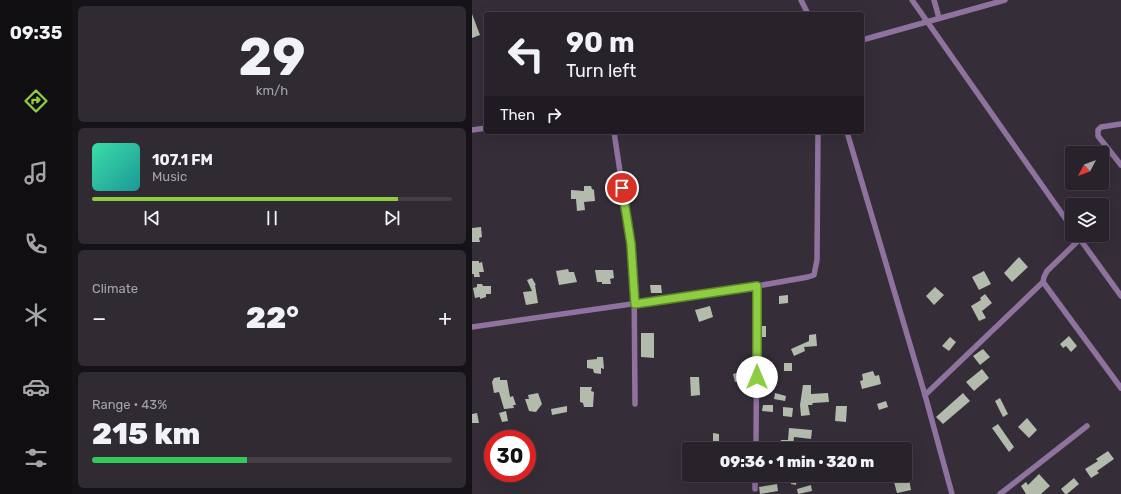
<!DOCTYPE html>
<html lang="en">
<head>
<meta charset="utf-8">
<style>
  :root { --surface:#28222b; --page:#302a33; --text:#f1f3f6; --muted:#a5a4a9; --line:#443f47; --accent:#8ecd42 }
  body { margin:0; font-family:Rubik,sans-serif; background:var(--page); color:var(--text); height:100vh; display:flex; flex-direction:column; font-size:15px; white-space:nowrap }
  * { box-sizing:border-box; margin:0 }
  p { font-size:13px; color:var(--muted) }
  .icon { flex:none; width:22px; height:22px; fill:none; stroke:currentColor; stroke-width:2; stroke-linecap:round; stroke-linejoin:round }
  .map { position:relative; flex:1; overflow:hidden }
  .drawer { display:flex; flex-direction:column; gap:6px; padding:6px; background:#161318; width:400px }
  .drawer>* { flex:none }
  .guide { position:absolute; left:12px; top:12px; width:380px; height:122px; border-radius:4px; box-shadow:0 4px 16px #0002,0 0 0 1px var(--line); background:#28222b; color:var(--text); overflow:hidden }
  .needle { width:26px; rotate:229deg }
  .tools { position:absolute; left:593px; top:146px; display:grid; gap:8px }
  .tools a { display:grid; place-items:center; width:44px; height:44px; border-radius:4px; background:var(--surface); box-shadow:0 4px 16px #0002,0 0 0 1px var(--line); font-size:20px }
  .speed { position:absolute; left:12px; top:430px; display:flex; gap:8px; font-size:20px; font-weight:700; text-align:center }
  .speed>* { display:grid; place-content:center; width:52px; height:52px; border-radius:50%; background:var(--surface); box-shadow:0 4px 16px #0002,0 0 0 1px var(--line); line-height:1 }
  .speed .limit { border:6px solid #d22; background:#fff; color:#111 }
  .pin { position:absolute; display:grid; place-items:center; width:34px; height:34px; color:#fff; margin:-17px; border:2px solid #fff; border-radius:50%; box-shadow:0 1px 4px #0007 }
  .me { position:absolute; width:44px; margin:-22px; rotate:0deg; stroke-linejoin:round; filter:drop-shadow(0 0 3px #0008) }
  .turn { display:flex; align-items:center; gap:14px; height:84px; padding:0 16px; font-size:18px }
  .turn .icon { width:52px; height:52px; stroke-width:2.5 }
  .turn b { display:block; font-size:28px; line-height:34px }
  .then { display:flex; align-items:center; height:38px; padding:0 16px; background:#0003; gap:8px; font-size:15px }
  .big { font-size:30px; font-weight:800; line-height:1.1 }
  .drawer .card { flex:1; display:flex; flex-direction:column; justify-content:center; gap:6px; min-width:0; padding:0 14px; border-radius:6px; background:var(--page) }
  .drawer .dial { align-items:center; gap:0 }
  .dial b { font-size:52px; line-height:1 }
  .song { display:flex; align-items:center; gap:12px }
  .cover { width:48px; height:48px; border-radius:6px; background:linear-gradient(135deg,hsl(160 70% 55%),hsl(180 70% 35%)) }
  .played { height:4px; border-radius:2px; background:linear-gradient(90deg,var(--accent) 85%,var(--line) 85%) }
  .keys { display:flex; justify-content:space-around; direction:ltr }
  .heat { display:flex; justify-content:space-between; align-items:center; font-size:22px; direction:ltr }
  .charge { height:6px; border-radius:3px; background:linear-gradient(90deg,#34c759 43%,var(--line) 0) }
  .trip { position:absolute; left:210px; top:442px; width:230px; height:40px; border-radius:4px; background:var(--surface); box-shadow:0 4px 16px #0002,0 0 0 1px var(--line); font-weight:800; line-height:40px; text-align:center }
  main { display:flex; flex:1; min-height:0 }
  .tabs { display:flex; flex-direction:column; width:72px; justify-content:space-around; align-items:center; background:#100e11; color:var(--muted) }
  .tabs .icon { width:28px; height:28px }
  .tabs .selected { color:var(--accent) }
  .tabs b { font-size:18px; color:var(--text) }
  .map>svg:first-child { display:block }
  .building { fill:#b3bbac }
  .lines { fill:none; stroke-linecap:round; stroke-linejoin:round }
  .street { stroke:#90729f; stroke-width:5.5 }
  .route-casing { stroke:#5c852b; stroke-width:10 }
  .route { stroke:#8ecd42; stroke-width:7 }
</style>
</head>
<body>
<main>
<nav class="tabs">
<b>09:35</b>
<svg class="icon selected" aria-label="directions" viewBox="0 0 24 24"><path d="M12 3l9 9-9 9-9-9zM9 14v-3h6M13 9l2 2-2 2"/></svg>
<svg class="icon" aria-label="music" viewBox="0 0 24 24"><path d="M9 18V5l10-2v13"/><circle cx="6" cy="18" r="3"/><circle cx="16" cy="16" r="3"/></svg>
<svg class="icon" aria-label="phone" viewBox="0 0 24 24"><path d="M5 4h4l2 5-3 2q2 4 5 5l2-3 5 2v4C11 20 4 13 5 4z"/></svg>
<svg class="icon" aria-label="climate" viewBox="0 0 24 24"><path d="M12 3v18M4 7l16 10M4 17L20 7"/></svg>
<svg class="icon" aria-label="car" viewBox="0 0 24 24"><path d="M5 17H2v-5l4-1 3-4h7l3 4 3 1v5h-3M9 17h6M6 11h13"/><circle cx="7" cy="17" r="2"/><circle cx="17" cy="17" r="2"/></svg>
<svg class="icon" aria-label="filters" viewBox="0 0 24 24"><path d="M4 7h16M4 17h16"/><circle cx="9" cy="7" r="2"/><circle cx="15" cy="17" r="2"/></svg>
</nav>
<section class="drawer">
<div class="card dial"><b>29</b><p>km/h</p></div>
<div class="card">
<div class="song"><i class="cover"></i><div><b>107.1 FM</b><p>Music</p></div></div>
<div class="played"></div>
<div class="keys"><svg class="icon" aria-label="previous" viewBox="0 0 24 24"><path d="M18 5L8 12l10 7zM5 5v14"/></svg><svg class="icon" aria-label="pause" viewBox="0 0 24 24"><path d="M8 5v14M16 5v14"/></svg><svg class="icon" aria-label="next" viewBox="0 0 24 24"><path d="M6 5l10 7-10 7zM19 5v14"/></svg></div>
</div>
<div class="card"><p>Climate</p>
<div class="heat"><a>−</a><b class="big">22°</b><a>+</a></div>
</div>
<div class="card"><p>Range · 43%</p><b class="big">215 km</b><div class="charge"></div></div>
</section>
<div class="map">
<svg width="649" height="494" viewBox="0 0 649 494">
  <rect width="100%" height="100%" fill="#352e39"/>
  <!-- building -->
  <g class="building">
    <path d="M0 14 8 35 0 38Z"/>
    <path d="M112 186H119L120 189 122 190 123 201 112 202 113 210 105 211 104 199H99V190L112 191Z"/>
    <path d="M9 227 10 237 7 238 8 242H0V228Z"/>
    <path d="M547 257 556 267 540 282 532 273Z"/>
    <path d="M0 261H7V263L10 262 12 272H7L8 277H2V274H0Z"/>
    <path d="M96 269 97 272H102L105 282 87 285 84 271Z"/>
    <path d="M123 270H141L142 278 138 279 139 284H130V282H125Z"/>
    <path d="M512 271 519 284 507 290 500 277Z"/>
    <path d="M60 278 64 285H63L66 303 54 305 51 292 60 291 55 280Z"/>
    <path d="M5 284H10L11 286H19V294H14V297L8 299V297L3 298 1 288 5 287Z"/>
    <path d="M178 285H189L190 293H179Z"/>
    <path d="M463 287 472 295 462 305 454 296Z"/>
    <path d="M513 294 520 303 510 311 514 318 507 321 499 306 509 300 508 298Z"/>
    <path d="M316 295V303L307 304V296Z"/>
    <path d="M238 306 241 317 227 322 223 310Z"/>
    <rect x="289" y="326" width="5" height="11"/>
    <path d="M169 333H182V358L169 357Z"/>
    <path d="M344 334 345 346 332 347 333 351 322 356 319 349 337 341V335Z"/>
    <path d="M597 336 605 346 599 352 594 346 591 348 588 344Z"/>
    <path d="M478 337 484 342 477 351 470 346Z"/>
    <path d="M511 349 518 357 508 365 501 356Z"/>
    <path d="M125 357H131L132 369 129 368V374L122 373 121 369 115 368V360L125 359Z"/>
    <rect x="312" y="363" width="8" height="8"/>
    <path d="M510 369 517 378 502 391 494 382Z"/>
    <path d="M272 371 274 380 263 382 261 374Z"/>
    <path d="M401 371 403 376 407 375 409 384 390 389 388 381 391 380 390 374Z"/>
    <path d="M28 377V380H35L38 397 41 396 44 405H41L42 408 32 409 27 392 22 393 20 382 22 378Z"/>
    <path d="M218 377H227L228 395 219 396Z"/>
    <path d="M298 380V385L291 386V381Z"/>
    <path d="M331 385H339V394L356 393 357 402 341 403 340 405H336L338 415 329 416 328 405Z"/>
    <path d="M108 387H120L119 391 122 392 121 407H112L111 403 108 402Z"/>
    <path d="M66 393 70 404 64 412 57 411 53 399H57L56 395Z"/>
    <path d="M303 393 314 396 313 401 302 399Z"/>
    <path d="M491 393 498 401 471 424 464 417Z"/>
    <path d="M528 398 536 414 531 417 523 401Z"/>
    <path d="M414 401 416 407 407 410 405 404Z"/>
    <path d="M291 405H301V412L290 411Z"/>
    <path d="M95 406V412L80 415 79 409Z"/>
    <path d="M364 406H375L374 422 363 421Z"/>
    <path d="M311 407 321 408 320 417 311 416Z"/>
    <path d="M34 411 36 421 30 422 27 413Z"/>
    <path d="M5 413 7 423H0V414Z"/>
    <path d="M555 418 565 430 557 438 546 427Z"/>
    <path d="M526 424 542 447 537 452 520 428Z"/>
    <path d="M317 428 340 430 339 439 322 437 321 447H316V449H308L309 440H316Z"/>
    <path d="M241 433 247 434V441H241Z"/>
    <path d="M263 442 266 449H247V448Z"/>
    <path d="M636 451 642 459 625 471 627 473 619 478 613 469 626 461 624 459Z"/>
    <path d="M567 474 578 486 569 494H554L549 486 554 482 556 485Z"/>
    <path d="M320 475H325L324 485 319 484Z"/>
    <path d="M602 478 607 484 595 494H593L589 489Z"/>
    <path d="M437 479 439 490 425 493 422 482Z"/>
    <path d="M305 484 306 491 288 494 287 487Z"/>
    <path d="M339 485 340 491 326 494 325 489Z"/>
  </g>
  <g class="lines">
    <!-- street -->
    <g class="street">
      <path d="M329 0 336 14"/>
      <path d="M440 0 600 228"/>
      <path d="M462 0 467 18"/>
      <path d="M390 40 533 0"/>
      <path d="M649 124 629 127 626 130V136L649 165"/>
      <path d="M0 130 14 128"/>
      <path d="M142 132 159 244 162 274 163 404"/>
      <path d="M375 132 453 395 480 494"/>
      <path d="M605 235 649 296"/>
      <path d="M608 239 575 271 572 277 571 282 649 388"/>
      <path d="M0 327 285 286 336 277 342 275 345 260 346 132"/>
      <path d="M453 395 571 282"/>
      <path d="M284 449 285 286"/>
      <path d="M283 489V475"/>
      <path d="M528 494 615 426"/>
    </g>
  </g>
  <g class="lines">
    <!-- route casing -->
    <g class="route-casing">
      <path id="route" d="M150 188 159 244 163 304 285 286V377"/>
    </g>
    <!-- route -->
    <use href="#route" class="route"/>
  </g>
</svg>
<div class="tools">
<a><svg class="needle" viewBox="-14 -14 28 28"><path d="M0-13l5 13h-10z" fill="#e53935"/><path d="M0 13l5-13h-10z" fill="#a5a4a9"/></svg></a>
<a><svg class="icon" aria-label="layers" viewBox="0 0 24 24"><path d="M12 4l9 5-9 5-9-5zM3 14l9 5 9-5"/></svg></a>
</div>
<div class="speed"><div class="limit">30</div></div>
<div class="pin" style="left:150px;top:188px;background:#d93025"><svg class="icon" aria-label="arrive" viewBox="0 0 24 24"><path d="M6 21V4h12l-3 4 3 4H6"/></svg></div>
<svg class="me" style="left:285px;top:377px" viewBox="-20 -20 40 40"><circle r="19" fill="#fff"/><path d="M0-13L10 11 0 6-10 11z" fill="#8ecd42"/></svg>
<div class="trip">09:36 · 1 min · 320 m</div>
<div class="guide">
<div class="turn"><svg class="icon" aria-label="left" viewBox="0 0 24 24"><path d="M17 20v-9H6M10 6l-5 5 5 5"/></svg><div><b>90 m</b>Turn left</div></div>
<div class="then">Then<svg class="icon" aria-label="right" viewBox="0 0 24 24"><path d="M7 20v-9h11M14 6l5 5-5 5"/></svg></div>
</div>
</div>
</main>
</body>
</html>
